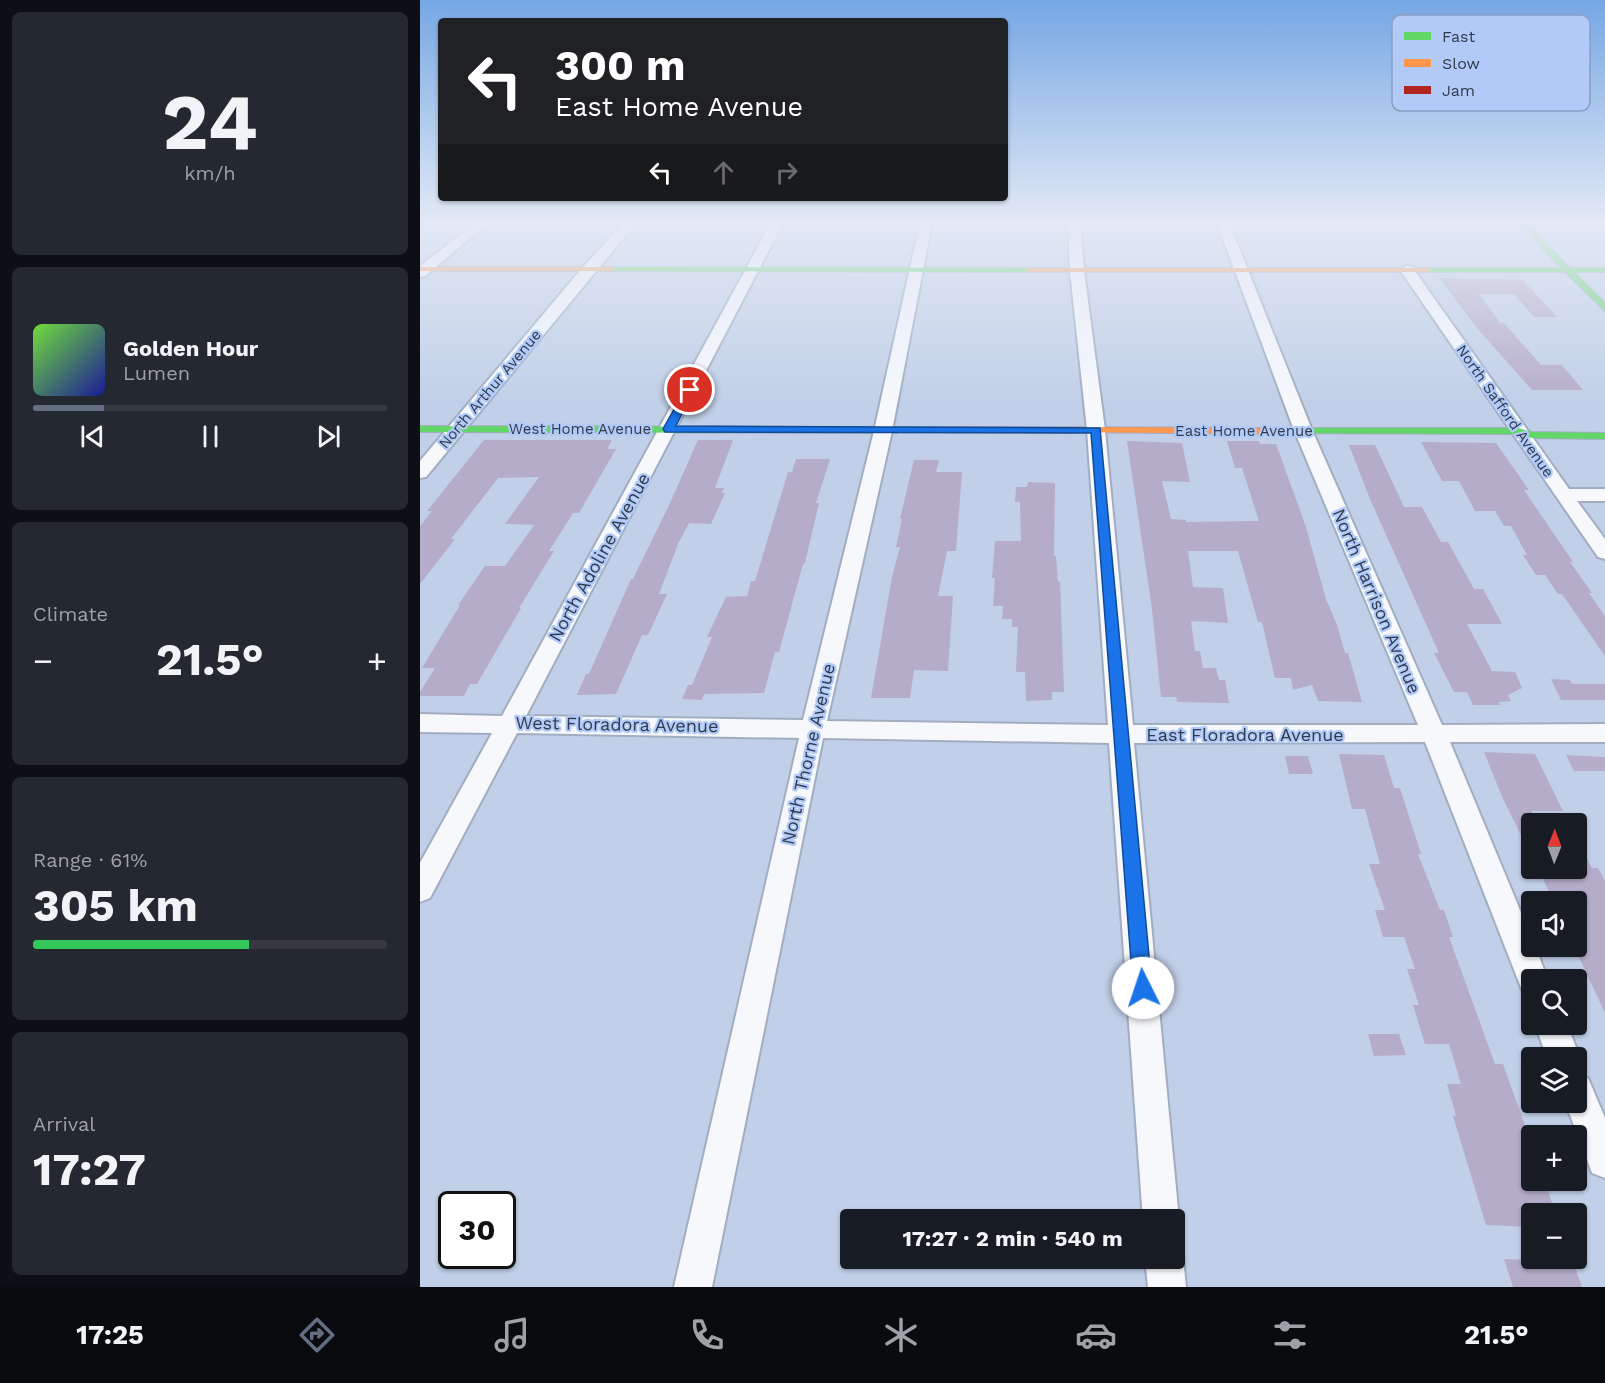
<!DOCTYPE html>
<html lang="en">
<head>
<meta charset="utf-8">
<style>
  :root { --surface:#171b24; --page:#242831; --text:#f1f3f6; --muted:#9ea1a6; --line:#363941; --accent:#636e83 }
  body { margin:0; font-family:"Work Sans",sans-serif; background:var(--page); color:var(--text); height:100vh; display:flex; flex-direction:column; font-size:22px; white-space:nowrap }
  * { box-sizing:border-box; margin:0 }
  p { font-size:20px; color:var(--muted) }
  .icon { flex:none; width:33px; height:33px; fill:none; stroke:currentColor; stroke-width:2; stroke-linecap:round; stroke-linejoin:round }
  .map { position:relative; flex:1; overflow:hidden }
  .sheet { display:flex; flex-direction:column; gap:12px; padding:12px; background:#0d0f14; width:420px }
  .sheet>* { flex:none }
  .banner { position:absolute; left:18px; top:18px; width:570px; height:183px; border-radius:6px; box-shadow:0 2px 4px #0004; background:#202124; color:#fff; overflow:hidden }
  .needle { width:39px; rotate:1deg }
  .buttons { position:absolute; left:1101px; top:813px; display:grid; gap:12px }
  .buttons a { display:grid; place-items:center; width:66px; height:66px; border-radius:6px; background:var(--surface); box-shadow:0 2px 4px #0004; font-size:30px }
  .speed { position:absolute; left:18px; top:1191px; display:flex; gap:12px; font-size:30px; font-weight:700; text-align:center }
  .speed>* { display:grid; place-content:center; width:78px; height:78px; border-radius:50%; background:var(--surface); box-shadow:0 2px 4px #0004; line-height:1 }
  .speed .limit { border:3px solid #111; border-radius:9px; background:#fff; color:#111 }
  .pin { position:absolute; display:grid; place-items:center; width:51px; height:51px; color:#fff; margin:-26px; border:3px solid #fff; border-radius:50%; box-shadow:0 2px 6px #0007 }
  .me { position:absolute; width:66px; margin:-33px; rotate:356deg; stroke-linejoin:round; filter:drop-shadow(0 0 4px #0008) }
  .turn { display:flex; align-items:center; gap:21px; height:126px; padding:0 18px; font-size:27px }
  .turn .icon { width:78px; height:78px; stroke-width:2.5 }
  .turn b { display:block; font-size:42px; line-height:51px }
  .lanes { display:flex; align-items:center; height:57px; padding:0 18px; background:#0003; justify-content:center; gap:30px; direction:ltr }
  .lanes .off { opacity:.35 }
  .big { font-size:45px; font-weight:700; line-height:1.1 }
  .sheet .tile { flex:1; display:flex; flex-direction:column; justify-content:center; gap:9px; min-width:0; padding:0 21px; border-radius:9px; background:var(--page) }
  .sheet .dial { align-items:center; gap:0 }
  .dial b { font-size:78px; line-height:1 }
  .song { display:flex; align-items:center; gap:18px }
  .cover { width:72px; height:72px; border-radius:9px; background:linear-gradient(135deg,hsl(100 70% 55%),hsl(240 70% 35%)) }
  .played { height:6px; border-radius:3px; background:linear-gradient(90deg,var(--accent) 20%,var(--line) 20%) }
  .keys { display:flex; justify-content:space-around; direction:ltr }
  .heat { display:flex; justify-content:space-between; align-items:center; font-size:33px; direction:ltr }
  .charge { height:9px; border-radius:4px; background:linear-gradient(90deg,#34c759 61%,var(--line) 0) }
  .trip { position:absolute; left:420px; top:1209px; width:345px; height:60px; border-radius:6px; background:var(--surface); box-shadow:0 2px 4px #0004; font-weight:700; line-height:60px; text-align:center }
  .tab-bar { display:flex; height:96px; justify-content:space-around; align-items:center; background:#090b0e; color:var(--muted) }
  .tab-bar .icon { width:42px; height:42px }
  .tab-bar .selected { color:var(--accent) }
  .tab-bar b { font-size:27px; color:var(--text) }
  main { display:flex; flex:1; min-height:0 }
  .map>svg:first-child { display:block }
  .building { fill:#b5acc9 }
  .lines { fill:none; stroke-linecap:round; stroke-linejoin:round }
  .street-casing { stroke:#a2adc0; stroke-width:4 }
  .fast-casing { stroke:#a2adc0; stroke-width:2 }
  .slow-casing { stroke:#a2adc0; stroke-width:2 }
  .jam-casing { stroke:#a2adc0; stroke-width:2 }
  .street { fill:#f6f8fc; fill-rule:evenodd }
  .fast { fill:#63d668; fill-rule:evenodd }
  .slow { fill:#ff974d; fill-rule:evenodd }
  .jam { fill:#b3261e; fill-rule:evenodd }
  .route { fill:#1a73e8; stroke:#114b97; stroke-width:1.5 }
  .labels { text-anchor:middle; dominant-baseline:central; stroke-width:4.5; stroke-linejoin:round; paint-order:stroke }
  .far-street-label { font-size:15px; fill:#303a4c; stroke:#b1caf8 }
  .street-label { font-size:18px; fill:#303a4c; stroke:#b1caf8 }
  .key { fill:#b1caf8; stroke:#8a9fc4; stroke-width:1.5 }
  .key-label { font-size:16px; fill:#303a4c }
</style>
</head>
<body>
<main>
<section class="sheet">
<div class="tile dial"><b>24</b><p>km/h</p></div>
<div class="tile">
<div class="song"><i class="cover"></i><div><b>Golden Hour</b><p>Lumen</p></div></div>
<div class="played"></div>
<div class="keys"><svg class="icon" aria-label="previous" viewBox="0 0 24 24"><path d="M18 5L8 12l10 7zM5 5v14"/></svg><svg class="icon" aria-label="pause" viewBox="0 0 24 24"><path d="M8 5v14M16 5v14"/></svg><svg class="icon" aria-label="next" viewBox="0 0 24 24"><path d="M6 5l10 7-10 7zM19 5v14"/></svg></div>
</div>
<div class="tile"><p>Climate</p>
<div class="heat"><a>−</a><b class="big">21.5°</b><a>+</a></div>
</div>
<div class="tile"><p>Range · 61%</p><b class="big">305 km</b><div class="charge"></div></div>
<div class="tile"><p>Arrival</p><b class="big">17:27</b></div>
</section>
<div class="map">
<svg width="1185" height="1287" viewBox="0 0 1185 1287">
  <rect width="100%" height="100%" fill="#c1cfe8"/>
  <!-- building -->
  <g class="building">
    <path d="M1019 278 1103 280 1137 317H1114L1094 294H1059L1080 323H1084L1121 365H1142L1163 390H1112L1057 328Z"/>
    <path d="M64 440H192L187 449H196L159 513H153L129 551H134L99 608H101L57 684H50L44 696H0V692L15 668H2L40 605H38L65 566H85L114 525 85 524 119 477 78 478 31 539H35L0 584V526L12 511H7Z"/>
    <path d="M278 440H313L295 488H304L301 493H305L291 524 269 523 258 544 239 594H247L228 635H222L196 694 157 695 166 674H169L211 579H213L250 503Z"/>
    <path d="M707 441 762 443 770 482 742 481 751 519 766 520V522L839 521 822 468H815L807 441H839L840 444H856L886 527 906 599 917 625 925 653H928L942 702 898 701 892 685 873 690 871 678H855L842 622H838L818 551H768L773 587 803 588 808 623 771 621 775 651H780L783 668H796L799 680H805L809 703 757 702 756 697H741L732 609Z"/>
    <path d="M1001 442 1076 443 1109 490H1104L1153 562H1150L1172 593H1169L1185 616V656L1142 594H1138L1125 575H1116L1103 555H1107L1091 526H1084L1075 511H1055L1039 481H1022Z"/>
    <path d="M929 445H955L984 507H1002L1021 542H1028L1054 589H1063L1082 624H1047L1072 671 1095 672 1102 688 1088 695 1091 701 1079 702 1080 705H1053L1047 692H1034L1014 653H1019L950 499Z"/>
    <path d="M376 459H410L396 503H399L385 563 383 564 359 652H355L344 693 284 694 282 700 262 699 268 685H272L292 637H287L306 597 327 596 331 581H335L368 472H372Z"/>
    <path d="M494 460H519L516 472H542L536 551H527L518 596H533L528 671 494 670 490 698H451L472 577 480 547H476L482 519H480Z"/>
    <path d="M608 482 635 483 634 556H636L638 582 640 581 644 692H632V700L606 701 605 672H596L598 627H592V619H582L583 606H573L575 578H572L575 541H601L600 502H595L596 487H607Z"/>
    <path d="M1131 679 1150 680 1152 684H1185V700H1141Z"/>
    <path d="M1064 752 1115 754 1143 811H1112V857L1083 799Z"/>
    <path d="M919 754 964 755 974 788H980L1001 854H998L1020 910H1024L1033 937H1029L1075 1064H1083L1112 1145V1183H1125L1136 1214H1112V1227L1066 1225 1033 1116H1036L1027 1084H1041L1029 1044H1005L993 1005H999L987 969H995L984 937H963L955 910H965L949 864H960L945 809H932Z"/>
    <path d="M1146 755 1185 757V771H1154Z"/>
    <path d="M865 756H888L893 774H869Z"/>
    <path d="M1156 837 1172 868H1178L1185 881V1013L1156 951V893L1130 894 1118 868H1156Z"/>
    <path d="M948 1034H979L986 1055 954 1056Z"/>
    <path d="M1084 1259 1153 1261 1162 1287H1093Z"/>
  </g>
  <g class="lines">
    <!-- street casing -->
    <g class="street-casing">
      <g id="street">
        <path d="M55 223H68L5 276 0 277V266Z"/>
        <path d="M204 223H216L6 477 0 478V461L163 267Z"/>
        <path d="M351 223H363L106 716 383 720 454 431 500 223H512L472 431 407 721 688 725 667 430 650 271 648 223H660L664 271 685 430 713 725H998L874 430 797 223H809L892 430 1022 725 1185 724V742H1030L1112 939V946H1115L1128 980H1112V993L1102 990 1098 980 1005 742 714 743 759 1220 754 1232V1220H723L689 743 403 738 292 1287H254L379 738 97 733 10 898 0 902V863L72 733 0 732V714L82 716Z"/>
        <path d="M987 266 992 267 1149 489H1185V501H1157L1185 539V559L1178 557 980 270Z"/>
        <path d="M1115 1024H1147L1160 1058 1156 1067V1058H1127Z"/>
        <path d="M1156 1073 1168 1078 1185 1118V1178L1172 1173 1145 1102H1156Z"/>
        <path d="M754 1243 757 1245 763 1258 766 1287H728L725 1258H754Z"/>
      </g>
    </g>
    <!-- fast casing -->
    <g class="fast-casing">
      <g id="fast">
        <path d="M1098 223H1105L1150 268H1185V272H1154L1185 303V311L1145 272H1007L1003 270 1007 268H1141Z"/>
        <path d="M191 267 611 268 615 270 611 272 188 271 187 269Z"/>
        <path d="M0 426 477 427 482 430 477 433 0 432Z"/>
        <path d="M843 428H1098L1112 432 1185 433V439L1112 438 1098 434 839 433 838 431Z"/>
      </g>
    </g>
    <!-- slow casing -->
    <g class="slow-casing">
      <g id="slow">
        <path d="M0 267H191L195 269 191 271H0Z"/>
        <path d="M608 268H1007L1011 270 1007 272H608Z"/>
        <path d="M656 427 843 428 848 431 843 434 652 432 651 430Z"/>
      </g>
    </g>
    <!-- jam casing -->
    <g class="jam-casing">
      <path id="jam" d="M477 427H656L661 430 656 433 473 432 472 430Z"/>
    </g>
    <!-- street -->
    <use href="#street" class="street"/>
    <!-- fast -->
    <use href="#fast" class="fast"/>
    <!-- slow -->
    <use href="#slow" class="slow"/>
    <!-- jam -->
    <use href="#jam" class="jam"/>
  </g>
  <!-- sky -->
  <linearGradient id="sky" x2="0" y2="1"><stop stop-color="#75a7e4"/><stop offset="0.55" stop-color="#e3e9f5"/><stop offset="1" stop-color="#e3e9f5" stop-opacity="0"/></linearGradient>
  <rect width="1185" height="403" fill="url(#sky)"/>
  <!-- route -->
  <path class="route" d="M266 388 274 390 256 426 680 428 732 988 729 994 723 997 716 994 713 988 671 433 245 432 243 429Z"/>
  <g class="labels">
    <!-- far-street labels -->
    <g class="far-street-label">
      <text transform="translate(70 389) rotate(-50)">North Arthur Avenue</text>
      <text transform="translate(1085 411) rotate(55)">North Safford Avenue</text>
      <text x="160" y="429">West Home Avenue</text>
      <text x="824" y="431">East Home Avenue</text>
    </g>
    <!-- street labels -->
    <g class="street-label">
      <text transform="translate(179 557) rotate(-61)">North Adoline Avenue</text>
      <text transform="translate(957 601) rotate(67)">North Harrison Avenue</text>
      <text transform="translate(197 724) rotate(1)">West Floradora Avenue</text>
      <text x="825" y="734">East Floradora Avenue</text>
      <text transform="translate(388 754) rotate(-77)">North Thorne Avenue</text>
    </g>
  </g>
  <!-- legend -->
  <rect x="972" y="15" width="198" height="96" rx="9" class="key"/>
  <rect x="984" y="32" width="27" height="8" fill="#63d668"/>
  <rect x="984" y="59" width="27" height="8" fill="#ff974d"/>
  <rect x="984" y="86" width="27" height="8" fill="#b3261e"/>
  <g class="key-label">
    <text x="1022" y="42">Fast</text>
    <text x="1022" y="69">Slow</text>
    <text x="1022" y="96">Jam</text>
  </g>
</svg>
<div class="buttons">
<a><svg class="needle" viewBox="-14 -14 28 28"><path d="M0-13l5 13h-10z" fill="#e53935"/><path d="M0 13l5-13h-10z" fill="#9ea1a6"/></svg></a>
<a><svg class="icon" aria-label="sound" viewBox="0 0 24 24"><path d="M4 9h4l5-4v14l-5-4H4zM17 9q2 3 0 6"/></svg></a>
<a><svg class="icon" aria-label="search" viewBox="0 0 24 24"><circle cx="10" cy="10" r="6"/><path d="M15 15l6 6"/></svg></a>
<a><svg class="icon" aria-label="layers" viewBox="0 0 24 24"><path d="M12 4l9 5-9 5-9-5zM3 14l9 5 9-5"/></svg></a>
<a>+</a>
<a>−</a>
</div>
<div class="speed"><div class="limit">30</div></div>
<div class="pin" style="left:270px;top:390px;background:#d93025"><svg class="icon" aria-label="arrive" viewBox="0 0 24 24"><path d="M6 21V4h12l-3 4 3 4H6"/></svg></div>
<svg class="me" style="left:723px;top:988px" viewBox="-20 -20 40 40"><circle r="19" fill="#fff"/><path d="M0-13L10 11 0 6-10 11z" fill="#1a73e8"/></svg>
<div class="trip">17:27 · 2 min · 540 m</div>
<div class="banner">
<div class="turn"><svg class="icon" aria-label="left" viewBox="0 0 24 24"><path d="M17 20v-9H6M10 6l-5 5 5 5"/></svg><div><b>300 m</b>East Home Avenue</div></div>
<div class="lanes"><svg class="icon" aria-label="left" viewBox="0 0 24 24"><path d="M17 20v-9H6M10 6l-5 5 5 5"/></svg><svg class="icon off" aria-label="ahead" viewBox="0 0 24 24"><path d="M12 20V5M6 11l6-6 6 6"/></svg><svg class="icon off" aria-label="right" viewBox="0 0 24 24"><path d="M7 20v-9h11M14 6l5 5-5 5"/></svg></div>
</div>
</div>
</main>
<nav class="tab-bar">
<b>17:25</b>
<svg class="icon selected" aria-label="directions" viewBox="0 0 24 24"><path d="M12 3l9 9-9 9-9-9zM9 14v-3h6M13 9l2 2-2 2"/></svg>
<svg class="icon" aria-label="music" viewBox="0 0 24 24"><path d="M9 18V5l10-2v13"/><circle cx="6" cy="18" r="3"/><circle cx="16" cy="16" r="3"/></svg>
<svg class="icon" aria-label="phone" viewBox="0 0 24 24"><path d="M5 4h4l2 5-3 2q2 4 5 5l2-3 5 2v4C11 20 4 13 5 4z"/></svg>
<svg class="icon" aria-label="climate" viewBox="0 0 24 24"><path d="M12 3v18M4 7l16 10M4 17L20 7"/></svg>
<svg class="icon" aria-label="car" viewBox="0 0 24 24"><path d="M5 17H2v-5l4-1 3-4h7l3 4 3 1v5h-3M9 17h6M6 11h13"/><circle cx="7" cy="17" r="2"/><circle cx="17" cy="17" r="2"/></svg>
<svg class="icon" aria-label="filters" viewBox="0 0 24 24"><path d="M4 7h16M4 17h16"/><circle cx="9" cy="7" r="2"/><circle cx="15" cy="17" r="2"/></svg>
<b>21.5°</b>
</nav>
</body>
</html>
